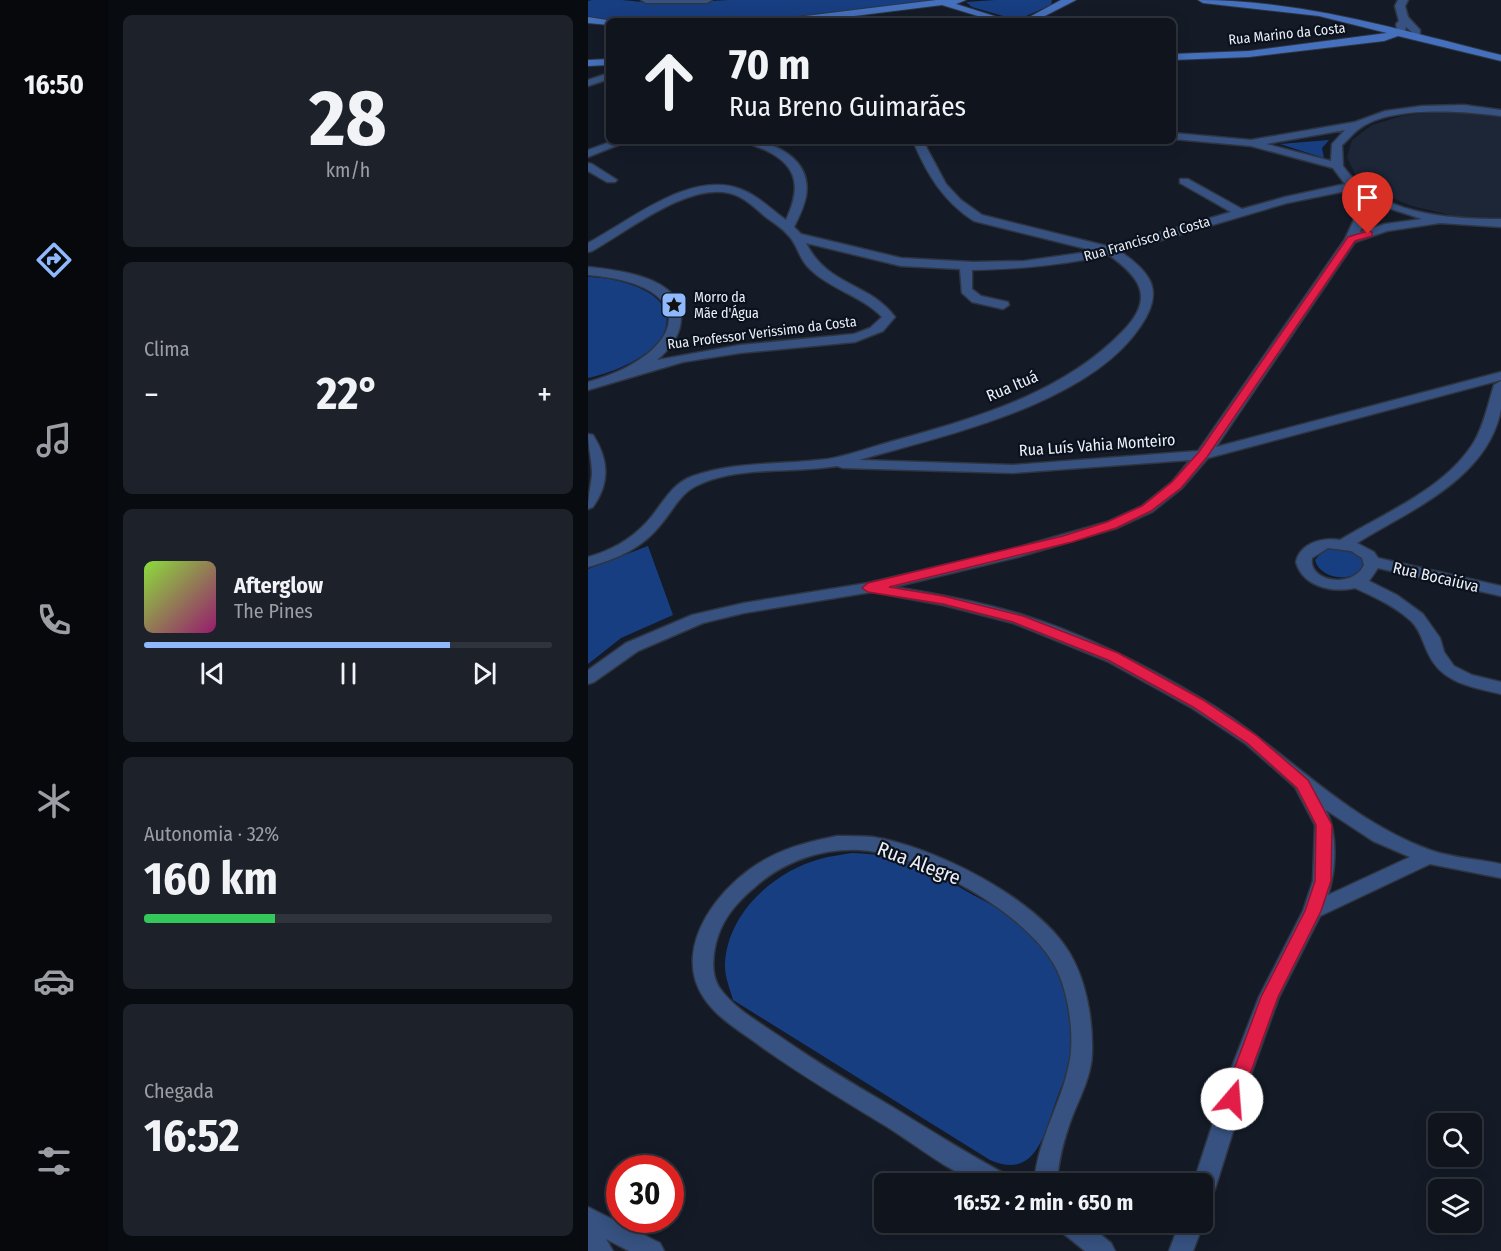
<!DOCTYPE html>
<html lang="pt">
<head>
<meta charset="utf-8">
<style>
  :root { --surface:#0f141d; --page:#1d212a; --text:#f1f3f6; --muted:#9b9ea4; --line:#2f333b; --accent:#90b8fd }
  body { margin:0; font-family:"Fira Sans Condensed",sans-serif; background:var(--page); color:var(--text); height:100vh; display:flex; flex-direction:column; font-size:22px; white-space:nowrap }
  * { box-sizing:border-box; margin:0 }
  p { font-size:20px; color:var(--muted) }
  .icon { flex:none; width:33px; height:33px; fill:none; stroke:currentColor; stroke-width:2; stroke-linecap:round; stroke-linejoin:round }
  .map { position:relative; flex:1; overflow:hidden }
  .panel { display:flex; flex-direction:column; gap:15px; padding:15px; background:#080b10; width:480px }
  .panel>* { flex:none }
  .banner { position:absolute; left:18px; top:18px; width:570px; height:126px; border-radius:9px; box-shadow:0 3px 15px #0003,0 0 0 2px var(--line); background:#0f141d; color:var(--text); overflow:hidden }
  .controls { position:absolute; left:840px; top:1113px; display:grid; gap:12px }
  .controls a { display:grid; place-items:center; width:54px; height:54px; border-radius:9px; background:var(--surface); box-shadow:0 3px 15px #0003,0 0 0 2px var(--line); font-size:30px }
  .speed { position:absolute; left:18px; top:1155px; display:flex; gap:12px; font-size:30px; font-weight:700; text-align:center }
  .speed>* { display:grid; place-content:center; width:78px; height:78px; border-radius:50%; background:var(--surface); box-shadow:0 3px 15px #0003,0 0 0 2px var(--line); line-height:1 }
  .speed .limit { border:9px solid #d22; background:#fff; color:#111 }
  .pin { position:absolute; display:grid; place-items:center; width:51px; height:51px; color:#fff; margin:-62px -26px; border-radius:50% 50% 50% 0; rotate:-45deg; box-shadow:0 0 6px #0007 }
  .pin .icon { rotate:45deg }
  .me { position:absolute; width:66px; margin:-33px; rotate:18deg; stroke-linejoin:round; filter:drop-shadow(0 0 4px #0008) }
  .turn { display:flex; align-items:center; gap:21px; height:126px; padding:0 24px; font-size:27px }
  .turn .icon { width:78px; height:78px; stroke-width:2.5 }
  .turn b { display:block; font-size:42px; line-height:51px }
  .big { font-size:45px; font-weight:700; line-height:1.1 }
  .panel .card { flex:1; display:flex; flex-direction:column; justify-content:center; gap:9px; min-width:0; padding:0 21px; border-radius:9px; background:var(--page) }
  .panel .dial { align-items:center; gap:0 }
  .dial b { font-size:78px; line-height:1 }
  .song { display:flex; align-items:center; gap:18px }
  .cover { width:72px; height:72px; border-radius:9px; background:linear-gradient(135deg,hsl(90 70% 55%),hsl(320 70% 35%)) }
  .played { height:6px; border-radius:3px; background:linear-gradient(90deg,var(--accent) 75%,var(--line) 75%) }
  .keys { display:flex; justify-content:space-around; direction:ltr }
  .heat { display:flex; justify-content:space-between; align-items:center; font-size:33px; direction:ltr }
  .charge { height:9px; border-radius:4px; background:linear-gradient(90deg,#34c759 32%,var(--line) 0) }
  .trip { position:absolute; left:286px; top:1173px; width:339px; height:60px; border-radius:9px; background:var(--surface); box-shadow:0 3px 15px #0003,0 0 0 2px var(--line); font-weight:700; line-height:60px; text-align:center }
  main { display:flex; flex:1; min-height:0 }
  .tab-bar { display:flex; flex-direction:column; width:108px; justify-content:space-around; align-items:center; background:#06080c; color:var(--muted) }
  .tab-bar .icon { width:42px; height:42px }
  .tab-bar .selected { color:var(--accent) }
  .tab-bar b { font-size:27px; color:var(--text) }
  .map>svg:first-child { display:block }
  .built { fill:#1c2637 }
  .green { fill:#183e82 }
  .lines { fill:none; stroke-linecap:round; stroke-linejoin:round }
  .street-casing { stroke:#2e3540; stroke-width:3 }
  .secondary-casing { stroke:#2e3540; stroke-width:2 }
  .street { fill:#375281; fill-rule:evenodd }
  .secondary { fill:#4570bd; fill-rule:evenodd }
  .route { fill:#e11d48; stroke:#92132f; stroke-width:1.5 }
  .labels { text-anchor:middle; dominant-baseline:central; stroke-width:4.5; stroke-linejoin:round; paint-order:stroke }
  .far-street-label { font-size:14px; fill:#ebf0f8; stroke:#0b121d }
  .far-poi-label { font-size:14px; fill:#ebf0f8; stroke:#0b121d; text-anchor:start }
  .street-label { font-size:16px; fill:#ebf0f8; stroke:#0b121d }
  .near-street-label { font-size:20px; fill:#ebf0f8; stroke:#0b121d }
</style>
</head>
<body>
<main>
<nav class="tab-bar">
<b>16:50</b>
<svg class="icon selected" aria-label="directions" viewBox="0 0 24 24"><path d="M12 3l9 9-9 9-9-9zM9 14v-3h6M13 9l2 2-2 2"/></svg>
<svg class="icon" aria-label="music" viewBox="0 0 24 24"><path d="M9 18V5l10-2v13"/><circle cx="6" cy="18" r="3"/><circle cx="16" cy="16" r="3"/></svg>
<svg class="icon" aria-label="phone" viewBox="0 0 24 24"><path d="M5 4h4l2 5-3 2q2 4 5 5l2-3 5 2v4C11 20 4 13 5 4z"/></svg>
<svg class="icon" aria-label="climate" viewBox="0 0 24 24"><path d="M12 3v18M4 7l16 10M4 17L20 7"/></svg>
<svg class="icon" aria-label="car" viewBox="0 0 24 24"><path d="M5 17H2v-5l4-1 3-4h7l3 4 3 1v5h-3M9 17h6M6 11h13"/><circle cx="7" cy="17" r="2"/><circle cx="17" cy="17" r="2"/></svg>
<svg class="icon" aria-label="filters" viewBox="0 0 24 24"><path d="M4 7h16M4 17h16"/><circle cx="9" cy="7" r="2"/><circle cx="15" cy="17" r="2"/></svg>
</nav>
<section class="panel">
<div class="card dial"><b>28</b><p>km/h</p></div>
<div class="card"><p>Clima</p>
<div class="heat"><a>−</a><b class="big">22°</b><a>+</a></div>
</div>
<div class="card">
<div class="song"><i class="cover"></i><div><b>Afterglow</b><p>The Pines</p></div></div>
<div class="played"></div>
<div class="keys"><svg class="icon" aria-label="previous" viewBox="0 0 24 24"><path d="M18 5L8 12l10 7zM5 5v14"/></svg><svg class="icon" aria-label="pause" viewBox="0 0 24 24"><path d="M8 5v14M16 5v14"/></svg><svg class="icon" aria-label="next" viewBox="0 0 24 24"><path d="M6 5l10 7-10 7zM19 5v14"/></svg></div>
</div>
<div class="card"><p>Autonomia · 32%</p><b class="big">160 km</b><div class="charge"></div></div>
<div class="card"><p>Chegada</p><b class="big">16:52</b></div>
</section>
<div class="map">
<svg width="913" height="1251" viewBox="0 0 913 1251">
  <rect width="100%" height="100%" fill="#141b27"/>
  <!-- built -->
  <path class="built" d="M851 111 913 116V218L867 216 824 206 792 193 768 176 759 157 764 140 784 125 814 116Z"/>
  <!-- green -->
  <g class="green">
    <path d="M4 0H34L75 4 140 0H360L198 20 29 21 0 19V1Z"/>
    <path d="M407 0H464L463 5 429 20 384 7 378 2Z"/>
    <path d="M741 140 734 148 736 158 692 144Z"/>
    <path d="M0 277C26 277 91 291 77 330 68 356 24 373 0 378Z"/>
    <path d="M60 546 85 615 33 638 0 664V569Z"/>
    <path d="M744 548C757 550 772 550 776 565 767 584 732 580 727 560L736 550Z"/>
    <path d="M264 853C318 855 333 865 378 891 401 904 430 917 447 936 475 968 485 1014 483 1055 483 1069 473 1085 469 1098 457 1131 449 1181 402 1160L145 1000C142 989 136 975 137 963 140 913 185 872 232 859 242 856 253 855 264 853Z"/>
  </g>
  <g class="lines">
    <!-- street casing -->
    <g class="street-casing">
      <g id="street">
        <path d="M53 0H124L119 3H58Z"/>
        <path d="M810 0H820L817 6 820 17 832 30V34H826L818 27 817 31 814 32 809 29 808 24 811 21 807 6Z"/>
        <path d="M21 73V79L0 86V80Z"/>
        <path d="M876 105 913 110V116C876 111 802 105 771 129 765 133 760 140 754 145L755 166C789 214 858 219 913 219V227L852 223 799 231 767 242 628 447 913 372V380L620 458 594 488 564 512 529 528 430 557 306 587C350 594 393 602 435 615 498 635 559 666 616 700 694 746 754 818 842 850 864 858 890 859 913 864V878L842 864 732 916 691 997 662 1077 627 1189 623 1196 615 1199V1184H605L640 1077 671 997 715 911 725 881 727 825 707 787 658 744 604 708 519 661 425 623 355 605 284 592 156 613 115 623 50 651 6 682 0 684V670L38 643 104 615 156 603 280 583 420 550 519 522 554 506 584 482 602 460 425 473 255 468 249 466C204 474 149 465 108 486 92 494 85 510 74 523 55 548 29 559 0 567V557C22 551 42 540 58 523 74 506 82 484 105 476 149 461 195 465 240 459 263 455 286 446 309 440 391 417 475 393 535 331 567 298 553 278 521 255 475 265 431 269 384 270V289L393 296 420 302 421 305 415 309 384 302 374 293 372 269 313 266 218 243C240 287 281 282 307 317L295 331 267 342 152 353 95 362 0 390V382C95 356 120 285 0 275V267C29 270 94 277 93 317 93 335 82 349 69 360L152 345 266 334 282 328 294 317C273 295 240 289 219 266 211 257 209 244 200 235 194 228 186 223 179 218 168 209 156 196 141 193 99 183 40 231 4 251L0 252V243C42 221 102 170 152 189 170 195 183 210 198 220 212 190 212 167 179 151 172 147 164 146 158 141 188 141 224 160 218 196 216 207 211 217 206 227L213 234 313 258 385 262 436 261 507 251 386 221C355 201 339 174 325 141H335L358 184 373 200 394 215 523 247 643 212 592 183V179H600L654 209 697 197 757 184 745 168 663 146 585 139V133L663 140 767 122 797 111 834 106ZM757 130 744 144 743 161 678 144ZM763 190 776 198 757 239 610 451 425 465 271 460C357 435 499 405 552 327 576 292 565 274 533 252L699 203ZM785 203 834 219 797 224 772 232ZM738 810 785 841 822 857 740 895C748 870 750 834 738 810Z"/>
        <path d="M25 141H40L0 157V150Z"/>
        <path d="M0 163 4 164 29 180 27 182H19L0 171Z"/>
        <path d="M913 381C913 390 913 400 913 409 900 479 822 510 769 543L786 552 790 558 913 586V596L790 568 781 581 809 595 835 614 852 638 856 652 866 666 884 675 913 682V694C884 687 853 683 840 653 834 641 833 631 823 621 807 606 786 597 767 588 745 593 715 587 708 562 712 543 735 537 752 540 798 512 857 489 886 442 896 425 900 404 906 385ZM740 548 763 551 774 558 776 565C765 589 720 582 724 558Z"/>
        <path d="M0 434 5 435C21 460 22 483 5 507L0 509C0 496 3 486 4 474 4 460 0 447 0 434Z"/>
        <path d="M249 836C261 836 273 836 285 837 347 847 448 898 481 952 498 980 505 1019 504 1053 504 1074 492 1097 484 1117 476 1139 470 1160 469 1184H446C450 1136 475 1102 482 1059 486 1035 481 999 472 977 450 917 333 854 272 850 234 848 196 861 167 887 151 900 136 917 130 936 125 951 122 973 131 987 145 1008 171 1022 191 1036 228 1062 267 1085 306 1108 345 1132 383 1156 423 1177L426 1184C416 1184 400 1186 390 1182 359 1170 329 1146 301 1128 257 1101 213 1075 171 1045 152 1031 129 1018 116 998 81 946 135 881 180 858 202 846 225 841 249 836Z"/>
        <path d="M0 1207 72 1243 76 1251H41L18 1239 25 1251H0Z"/>
        <path d="M615 1220 616 1222 605 1251H581L592 1222H615Z"/>
        <path d="M468 1222H497L523 1243 527 1251H497L471 1230Z"/>
      </g>
    </g>
    <!-- secondary casing -->
    <g class="secondary-casing">
      <g id="secondary">
        <path d="M348 0H378L368 4 422 21H406L354 5 226 21H196L201 18Z"/>
        <path d="M473 0H488L447 21H434Z"/>
        <path d="M610 0C714 0 813 30 913 55V61L810 36 796 41 661 57 585 60V54L661 51 799 33 731 16 615 3Z"/>
        <path d="M0 17 26 21H21V25L0 23Z"/>
        <path d="M21 59V65L0 66V60Z"/>
      </g>
    </g>
    <!-- street -->
    <use href="#street" class="street"/>
    <!-- secondary -->
    <use href="#secondary" class="secondary"/>
  </g>
  <!-- route -->
  <path class="route" d="M780 231 784 232V236L767 241 619 457 593 488 563 511 528 528 484 542 301 587 355 596 435 616 530 653 615 700 669 736 720 780 744 825 743 881 733 911 690 997 653 1099 650 1105 644 1107 637 1105 635 1099 673 997 717 911 727 881 728 825 709 788 659 743 605 707 520 660 425 622 355 604 280 592 274 588 280 583 475 536 519 522 554 506 584 482 611 452 760 237Z"/>
  <!-- icons -->
  <defs>
    <g id="sight-square" transform="scale(1.35)"><rect x="-9" y="-9" width="18" height="18" rx="4" fill="#90b8fd" stroke="#0b121d"/><path d="M0-6L1.8-2.2L6-1.7L2.9 1.2L3.7 5.4L0 3.3L-3.7 5.4L-2.9 1.2L-6-1.7L-1.8-2.2Z" fill="#111"/></g>
  </defs>
  <g fill-rule="evenodd">
    <use href="#sight-square" x="86" y="305"/>
  </g>
  <g class="labels">
    <!-- far-street labels -->
    <g class="far-street-label">
      <text transform="translate(699 34) rotate(-6)">Rua Marino da Costa</text>
      <text transform="translate(559 239) rotate(-16)">Rua Francisco da Costa</text>
      <text transform="translate(174 333) rotate(-7)">Rua Professor Verissimo da Costa</text>
    </g>
    <!-- far-poi labels -->
    <g class="far-poi-label">
      <text x="106" y="297">Morro da<tspan x="106" dy="16">Mãe d'Água</tspan></text>
    </g>
    <!-- street labels -->
    <g class="street-label">
      <text transform="translate(424 386) rotate(-23)">Rua Ituá</text>
      <text transform="translate(509 445) rotate(-4)">Rua Luís Vahia Monteiro</text>
      <text transform="translate(848 577) rotate(13)">Rua Bocaiúva</text>
    </g>
    <!-- near-street labels -->
    <g class="near-street-label">
      <text transform="translate(331 863) rotate(21)">Rua Alegre</text>
    </g>
  </g>
</svg>
<div class="controls">
<a><svg class="icon" aria-label="search" viewBox="0 0 24 24"><circle cx="10" cy="10" r="6"/><path d="M15 15l6 6"/></svg></a>
<a><svg class="icon" aria-label="layers" viewBox="0 0 24 24"><path d="M12 4l9 5-9 5-9-5zM3 14l9 5 9-5"/></svg></a>
</div>
<div class="speed"><div class="limit">30</div></div>
<div class="pin" style="left:780px;top:234px;background:#d93025"><svg class="icon" aria-label="arrive" viewBox="0 0 24 24"><path d="M6 21V4h12l-3 4 3 4H6"/></svg></div>
<svg class="me" style="left:644px;top:1099px" viewBox="-20 -20 40 40"><circle r="19" fill="#fff"/><path d="M0-13L10 11 0 6-10 11z" fill="#e11d48"/></svg>
<div class="trip">16:52 · 2 min · 650 m</div>
<div class="banner">
<div class="turn"><svg class="icon" aria-label="ahead" viewBox="0 0 24 24"><path d="M12 20V5M6 11l6-6 6 6"/></svg><div><b>70 m</b>Rua Breno Guimarães</div></div>
</div>
</div>
</main>
</body>
</html>
